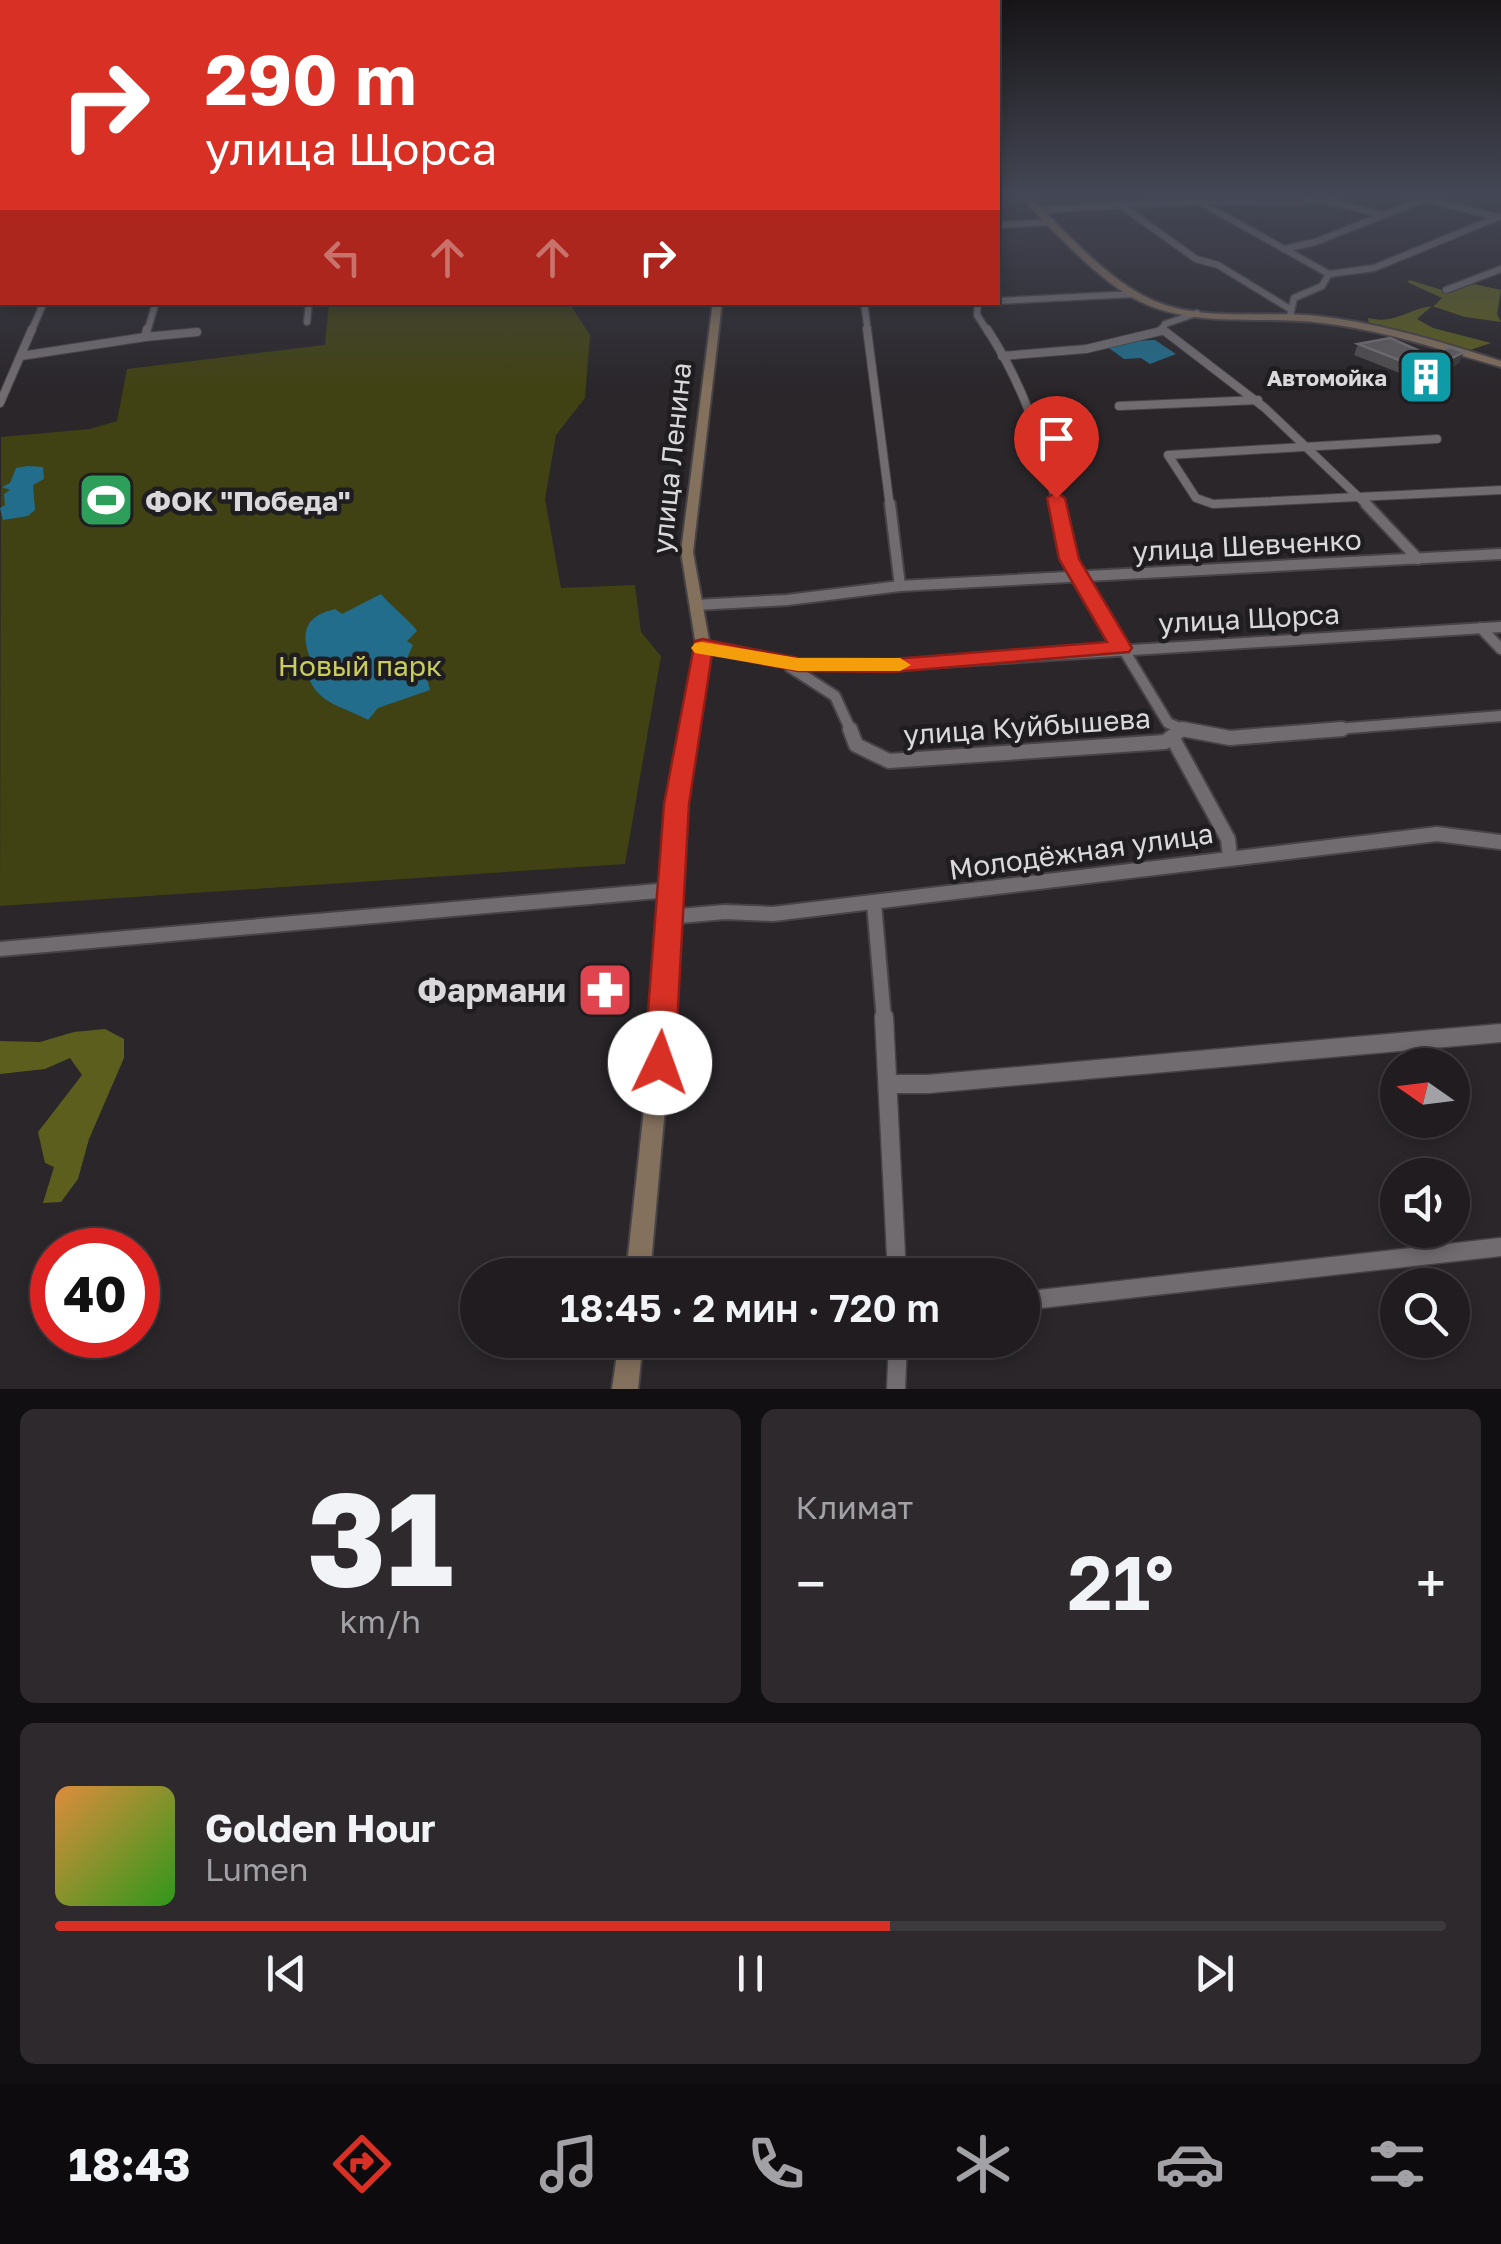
<!DOCTYPE html>
<html lang="ru">
<head>
<meta charset="utf-8">
<style>
  :root { --surface:#201c20; --page:#2d292d; --text:#f1f3f6; --muted:#a2a1a5; --line:#3d3a3e; --accent:#d93025 }
  body { margin:0; font-family:"Golos Text",sans-serif; background:var(--page); color:var(--text); height:100vh; display:flex; flex-direction:column; font-size:38px; white-space:nowrap }
  * { box-sizing:border-box; margin:0 }
  p { font-size:32px; color:var(--muted) }
  .icon { flex:none; width:55px; height:55px; fill:none; stroke:currentColor; stroke-width:2; stroke-linecap:round; stroke-linejoin:round }
  .map { position:relative; height:1389px; overflow:hidden }
  .details { display:flex; flex-direction:column; gap:20px; padding:20px; background:#120f12; flex:1 }
  .details>* { flex:none }
  .guide { position:absolute; left:0px; top:0px; width:1000px; height:305px; box-shadow:0 5px 15px #0003,0 0 0 2px var(--line); background:#d93025; color:#fff; overflow:hidden }
  .needle { width:65px; rotate:284deg }
  .buttons { position:absolute; left:1380px; top:1048px; display:grid; gap:20px }
  .buttons a { display:grid; place-items:center; width:90px; height:90px; border-radius:50%; background:var(--surface); box-shadow:0 5px 15px #0003,0 0 0 2px var(--line); font-size:50px }
  .speed { position:absolute; left:30px; top:1228px; display:flex; gap:20px; font-size:50px; font-weight:700; text-align:center }
  .speed>* { display:grid; place-content:center; width:130px; height:130px; border-radius:50%; background:var(--surface); box-shadow:0 5px 15px #0003,0 0 0 2px var(--line); line-height:1 }
  .speed .limit { border:15px solid #d22; background:#fff; color:#111 }
  .pin { position:absolute; display:grid; place-items:center; width:85px; height:85px; color:#fff; margin:-102px -42px; border-radius:50% 50% 50% 0; rotate:-45deg; box-shadow:0 0 10px #0007 }
  .pin .icon { rotate:45deg }
  .me { position:absolute; width:110px; margin:-55px; rotate:3deg; stroke-linejoin:round; filter:drop-shadow(0 0 8px #0008) }
  .turn { display:flex; align-items:center; gap:35px; height:210px; padding:0 40px; font-size:45px }
  .turn .icon { width:130px; height:130px; stroke-width:2.5 }
  .turn b { display:block; font-size:70px; line-height:85px }
  .lanes { display:flex; align-items:center; height:95px; padding:0 40px; background:#0003; justify-content:center; gap:50px; direction:ltr }
  .lanes .off { opacity:.35 }
  .big { font-size:75px; font-weight:600; line-height:1.1 }
  .details .card { flex:1; display:flex; flex-direction:column; justify-content:center; gap:15px; min-width:0; padding:0 35px; border-radius:15px; background:var(--page) }
  .details .dial { align-items:center; gap:0 }
  .dial b { font-size:130px; line-height:1 }
  .song { display:flex; align-items:center; gap:30px }
  .cover { width:120px; height:120px; border-radius:15px; background:linear-gradient(135deg,hsl(30 70% 55%),hsl(110 70% 35%)) }
  .played { height:10px; border-radius:5px; background:linear-gradient(90deg,var(--accent) 60%,var(--line) 60%) }
  .keys { display:flex; justify-content:space-around; direction:ltr }
  .heat { display:flex; justify-content:space-between; align-items:center; font-size:55px; direction:ltr }
  .details .tiles { flex:1; display:grid; gap:20px; grid-template-columns:1fr 1fr }
  .card:last-child { grid-column:span 2 }
  .trip { position:absolute; left:460px; top:1258px; width:580px; height:100px; border-radius:50px; background:var(--surface); box-shadow:0 5px 15px #0003,0 0 0 2px var(--line); font-weight:600; line-height:100px; text-align:center }
  .tabs { display:flex; height:160px; justify-content:space-around; align-items:center; background:#0d0b0d; color:var(--muted) }
  .tabs .icon { width:70px; height:70px }
  .tabs .active { color:var(--accent) }
  .tabs b { font-size:45px; color:var(--text) }
  .map>svg:first-child { display:block }
  .green { fill:#414213 }
  .forest { fill:#5c5e1d }
  .water { fill:#226d8b }
  .lines { fill:none; stroke-linecap:round; stroke-linejoin:round }
  .street-far4-casing { stroke:#474346; stroke-width:9 }
  .street-far3-casing { stroke:#474346; stroke-width:10 }
  .street-far2-casing { stroke:#474346; stroke-width:14 }
  .street-far1-casing { stroke:#474346; stroke-width:18 }
  .street-casing { stroke:#474346; stroke-width:21 }
  .secondary-casing { stroke:#474346; stroke-width:4 }
  .street-far4 { stroke:#716c70; stroke-width:6 }
  .street-far3 { stroke:#716c70; stroke-width:8 }
  .street-far2 { stroke:#716c70; stroke-width:10 }
  .street-far1 { stroke:#716c70; stroke-width:14 }
  .street { stroke:#716c70; stroke-width:18 }
  .secondary { fill:#83705d; fill-rule:evenodd }
  .wall { fill:#514d50 }
  .shaded-wall { fill:#3b373b }
  .building { fill:#605c5f; stroke:#737072; stroke-width:2.5 }
  .route { fill:#d93025; stroke:#8d1f18; stroke-width:2.5 }
  .slow { fill:#f59e0b }
  .labels { text-anchor:middle; dominant-baseline:central; stroke-width:9; stroke-linejoin:round; paint-order:stroke }
  .far-poi-label { font-size:22px; font-weight:bold; fill:#dad8da; stroke:#201d20; text-anchor:end }
  .street-label { font-size:28px; fill:#dad8da; stroke:#201d20 }
  .poi-label { font-size:28px; font-weight:bold; fill:#dad8da; stroke:#201d20; text-anchor:start }
  .park-label { font-size:28px; fill:#c8cd5b; stroke:#201d20 }
  .near-poi-label { font-size:32px; font-weight:bold; fill:#dad8da; stroke:#201d20; text-anchor:end }
</style>
</head>
<body>
<div class="map">
<svg width="1501" height="1389" viewBox="0 0 1501 1389">
  <rect width="100%" height="100%" fill="#2a262a"/>
  <!-- green -->
  <path class="green" d="M329 303H569L590 335 585 398 556 435 545 499 561 588 635 585 641 632 661 656 625 864 0 906 1 437 90 429 117 421 127 369 325 345Z"/>
  <!-- forest -->
  <g class="forest">
    <path d="M1410 280 1445 291 1474 284 1501 290 1497 314 1501 322 1465 317 1432 306 1417 319 1433 328 1491 343 1467 351 1369 325 1368 318C1396 325 1408 308 1434 306L1442 298 1407 282Z"/>
    <path d="M105 1029 124 1039V1058L89 1139 78 1179 61 1202 43 1203 54 1167 45 1163 38 1132 82 1075 70 1058 45 1069 0 1074V1041L40 1042 74 1032Z"/>
  </g>
  <!-- water -->
  <g class="water">
    <path d="M1155 340 1176 354 1150 364 1141 358 1124 359 1109 348 1128 341Z"/>
    <path d="M28 466 43 467 44 479 33 485 35 510 28 516 3 520 0 508 5 505 4 494 10 490 2 487 10 483 16 468Z"/>
    <path d="M381 594C389 604 415 626 417 631L407 641 413 645 400 674 427 679 430 690 378 708 368 720C347 708 314 703 308 674L319 659 310 658C300 631 306 616 335 609L342 614Z"/>
  </g>
  <g class="lines">
    <!-- street-far4 casing -->
    <g class="street-far4-casing">
      <g id="street-far4">
        <path d="M1407 194 1497 217"/>
        <path d="M1321 199 1383 215"/>
        <path d="M1200 202 1329 274 1322 286 1294 298 1290 316"/>
        <path d="M1122 206 1196 259 1218 265 1290 309"/>
        <path d="M1040 210 1198 201 1303 202 1334 194"/>
        <path d="M998 225 1052 222"/>
        <path d="M1284 249 1315 242 1425 199"/>
        <path d="M1329 274 1374 268 1501 216"/>
        <path d="M1446 290 1501 269"/>
        <path d="M998 301 1134 294"/>
        <path d="M864 302 868 332"/>
        <path d="M978 302 977 315 988 332"/>
        <path d="M307 322 309 302"/>
        <path d="M31 332 44 302"/>
        <path d="M147 332 156 302"/>
        <path d="M1157 332 1161 331"/>
        <path d="M1162 332 1165 324 1197 313"/>
      </g>
    </g>
    <!-- street-far3 casing -->
    <g class="street-far3-casing">
      <g id="street-far3">
        <path d="M867 329 890 507"/>
        <path d="M987 329C1023 384 1043 443 1057 507"/>
        <path d="M1162 329 1265 408 1369 507"/>
        <path d="M145 337 197 332"/>
        <path d="M21 356 145 337 147 329"/>
        <path d="M1002 356 1086 349 1161 331"/>
        <path d="M0 403 32 329"/>
        <path d="M1119 406 1258 400"/>
        <path d="M1437 439 1168 455 1196 498 1213 504 1501 490"/>
      </g>
    </g>
    <!-- street-far2 casing -->
    <g class="street-far2-casing">
      <g id="street-far2">
        <path d="M890 504 900 586"/>
        <path d="M1057 504 1069 559 1168 723 1182 729"/>
        <path d="M1366 504 1418 559"/>
        <path d="M696 605 787 600 900 586 1501 554"/>
        <path d="M1481 628 1501 649"/>
        <path d="M703 646 798 664 893 665 1501 627"/>
        <path d="M790 667 835 696 851 731"/>
        <path d="M1179 731H1195"/>
        <path d="M1311 731 1501 716"/>
      </g>
    </g>
    <!-- street-far1 casing -->
    <g class="street-far1-casing">
      <g id="street-far1">
        <path d="M850 729 856 745 889 761 1165 742 1182 729 1230 738 1342 729"/>
        <path d="M1172 737 1228 839 1230 857"/>
        <path d="M874 903 884 1020"/>
        <path d="M668 917 725 912 773 914 1437 834 1501 842"/>
        <path d="M0 949 669 890"/>
      </g>
    </g>
    <!-- street casing -->
    <g class="street-casing">
      <g id="street">
        <path d="M884 1017 897 1275"/>
        <path d="M890 1084H928L1501 1033"/>
        <path d="M1022 1301 1501 1247"/>
        <path d="M896 1389 898 1340"/>
      </g>
    </g>
    <!-- secondary casing -->
    <g class="secondary-casing">
      <g id="secondary">
        <path d="M1018 194H1026C1063 228 1098 271 1142 295 1194 324 1260 310 1317 316 1373 322 1428 338 1482 355L1501 361V367C1441 350 1384 330 1322 323 1262 315 1195 329 1139 301 1098 281 1050 227 1018 194Z"/>
        <path d="M713 302H722L693 552 710 646 684 804 669 1063 650 1275H626L649 1063 668 804 696 646 681 552Z"/>
        <path d="M619 1340H643L638 1389H612Z"/>
      </g>
    </g>
    <!-- street-far4 -->
    <use href="#street-far4" class="street-far4"/>
    <!-- street-far3 -->
    <use href="#street-far3" class="street-far3"/>
    <!-- street-far2 -->
    <use href="#street-far2" class="street-far2"/>
    <!-- street-far1 -->
    <use href="#street-far1" class="street-far1"/>
    <!-- street -->
    <use href="#street" class="street"/>
    <!-- secondary -->
    <use href="#secondary" class="secondary"/>
  </g>
  <!-- wall -->
  <path class="wall" d="M1358 344 1431 356 1459 363 1446 370 1443 376 1425 383 1354 355Z"/>
  <!-- shaded-wall -->
  <path class="shaded-wall" d="M1464 352 1459 363 1446 370 1443 376 1425 383 1429 372Z"/>
  <!-- building -->
  <path class="building" d="M1390 338 1431 356 1449 347 1464 352 1442 363 1448 365 1429 372 1358 344Z"/>
  <!-- sky -->
  <linearGradient id="sky" x2="0" y2="1"><stop stop-color="#171517"/><stop offset="0.5" stop-color="#444755"/><stop offset="1" stop-color="#444755" stop-opacity="0"/></linearGradient>
  <rect width="1501" height="389" fill="url(#sky)"/>
  <!-- route -->
  <path class="route" d="M1056 492 1065 498 1079 559 1132 648 1129 652 893 672 798 671 712 654 689 804 675 1063 671 1072 660 1076 648 1072 644 1063 664 804 695 641 703 639 798 658 893 659 1107 642 1059 559 1047 498Z"/>
  <!-- slow -->
  <path class="slow" d="M702 642 798 658H900L911 665 900 671H798L695 653 691 648 695 643Z"/>
  <!-- icons -->
  <defs>
    <g id="building-square" transform="scale(2.875)"><rect x="-9" y="-9" width="18" height="18" rx="4" fill="#0f9aa8" stroke="#201d20"/><path d="M-4-6H4V6H1V3H-1V6H-4ZM-2.5-4.3h1.7v1.8h-1.7ZM.8-4.3h1.7v1.8H.8ZM-2.5-1h1.7V.8h-1.7ZM.8-1h1.7V.8H.8Z" fill="#fff"/></g>
    <g id="stadium-square" transform="scale(2.875)"><rect x="-9" y="-9" width="18" height="18" rx="4" fill="#2e9e5b" stroke="#201d20"/><path d="M0-5a6.5 5 0 1 0 0 10a6.5 5 0 1 0 0-10ZM-3.5-1.8h7v3.6h-7Z" fill="#fff"/></g>
    <g id="pharmacy-square" transform="scale(2.875)"><rect x="-9" y="-9" width="18" height="18" rx="4" fill="#e0444e" stroke="#201d20"/><path d="M-2-6h4v4h4v4h-4v4h-4v-4h-4v-4h4Z" fill="#fff"/></g>
  </defs>
  <g fill-rule="evenodd">
    <use href="#building-square" x="1426" y="377"/>
    <use href="#stadium-square" x="106" y="500"/>
    <use href="#pharmacy-square" x="605" y="990"/>
  </g>
  <g class="labels">
    <!-- far-poi labels -->
    <g class="far-poi-label">
      <text x="1387" y="377">Автомойка</text>
    </g>
    <!-- street labels -->
    <g class="street-label">
      <text transform="translate(671 458) rotate(-84)">улица Ленина</text>
      <text transform="translate(1247 545) rotate(-3)">улица Шевченко</text>
      <text transform="translate(1249 618) rotate(-3)">улица Щорса</text>
      <text transform="translate(1027 726) rotate(-4)">улица Куйбышева</text>
      <text transform="translate(1081 851) rotate(-8)">Молодёжная улица</text>
    </g>
    <!-- poi labels -->
    <g class="poi-label">
      <text x="145" y="500">ФОК "Победа"</text>
    </g>
    <!-- park labels -->
    <g class="park-label">
      <text x="360" y="665">Новый парк</text>
    </g>
    <!-- near-poi labels -->
    <g class="near-poi-label">
      <text x="566" y="990">Фармани</text>
    </g>
  </g>
</svg>
<div class="buttons">
<a><svg class="needle" viewBox="-14 -14 28 28"><path d="M0-13l5 13h-10z" fill="#e53935"/><path d="M0 13l5-13h-10z" fill="#a2a1a5"/></svg></a>
<a><svg class="icon" aria-label="sound" viewBox="0 0 24 24"><path d="M4 9h4l5-4v14l-5-4H4zM17 9q2 3 0 6"/></svg></a>
<a><svg class="icon" aria-label="search" viewBox="0 0 24 24"><circle cx="10" cy="10" r="6"/><path d="M15 15l6 6"/></svg></a>
</div>
<div class="speed"><div class="limit">40</div></div>
<div class="pin" style="left:1056px;top:498px;background:#d93025"><svg class="icon" aria-label="arrive" viewBox="0 0 24 24"><path d="M6 21V4h12l-3 4 3 4H6"/></svg></div>
<svg class="me" style="left:660px;top:1063px" viewBox="-20 -20 40 40"><circle r="19" fill="#fff"/><path d="M0-13L10 11 0 6-10 11z" fill="#d93025"/></svg>
<div class="trip">18:45 · 2 мин · 720 m</div>
<div class="guide">
<div class="turn"><svg class="icon" aria-label="right" viewBox="0 0 24 24"><path d="M7 20v-9h11M14 6l5 5-5 5"/></svg><div><b>290 m</b>улица Щорса</div></div>
<div class="lanes"><svg class="icon off" aria-label="left" viewBox="0 0 24 24"><path d="M17 20v-9H6M10 6l-5 5 5 5"/></svg><svg class="icon off" aria-label="ahead" viewBox="0 0 24 24"><path d="M12 20V5M6 11l6-6 6 6"/></svg><svg class="icon off" aria-label="ahead" viewBox="0 0 24 24"><path d="M12 20V5M6 11l6-6 6 6"/></svg><svg class="icon" aria-label="right" viewBox="0 0 24 24"><path d="M7 20v-9h11M14 6l5 5-5 5"/></svg></div>
</div>
</div>
<section class="details">
<div class="tiles">
<div class="card dial"><b>31</b><p>km/h</p></div>
<div class="card"><p>Климат</p>
<div class="heat"><a>−</a><b class="big">21°</b><a>+</a></div>
</div>
<div class="card">
<div class="song"><i class="cover"></i><div><b>Golden Hour</b><p>Lumen</p></div></div>
<div class="played"></div>
<div class="keys"><svg class="icon" aria-label="previous" viewBox="0 0 24 24"><path d="M18 5L8 12l10 7zM5 5v14"/></svg><svg class="icon" aria-label="pause" viewBox="0 0 24 24"><path d="M8 5v14M16 5v14"/></svg><svg class="icon" aria-label="next" viewBox="0 0 24 24"><path d="M6 5l10 7-10 7zM19 5v14"/></svg></div>
</div>
</div>
</section>
<nav class="tabs">
<b>18:43</b>
<svg class="icon active" aria-label="directions" viewBox="0 0 24 24"><path d="M12 3l9 9-9 9-9-9zM9 14v-3h6M13 9l2 2-2 2"/></svg>
<svg class="icon" aria-label="music" viewBox="0 0 24 24"><path d="M9 18V5l10-2v13"/><circle cx="6" cy="18" r="3"/><circle cx="16" cy="16" r="3"/></svg>
<svg class="icon" aria-label="phone" viewBox="0 0 24 24"><path d="M5 4h4l2 5-3 2q2 4 5 5l2-3 5 2v4C11 20 4 13 5 4z"/></svg>
<svg class="icon" aria-label="climate" viewBox="0 0 24 24"><path d="M12 3v18M4 7l16 10M4 17L20 7"/></svg>
<svg class="icon" aria-label="car" viewBox="0 0 24 24"><path d="M5 17H2v-5l4-1 3-4h7l3 4 3 1v5h-3M9 17h6M6 11h13"/><circle cx="7" cy="17" r="2"/><circle cx="17" cy="17" r="2"/></svg>
<svg class="icon" aria-label="filters" viewBox="0 0 24 24"><path d="M4 7h16M4 17h16"/><circle cx="9" cy="7" r="2"/><circle cx="15" cy="17" r="2"/></svg>
</nav>
</body>
</html>
